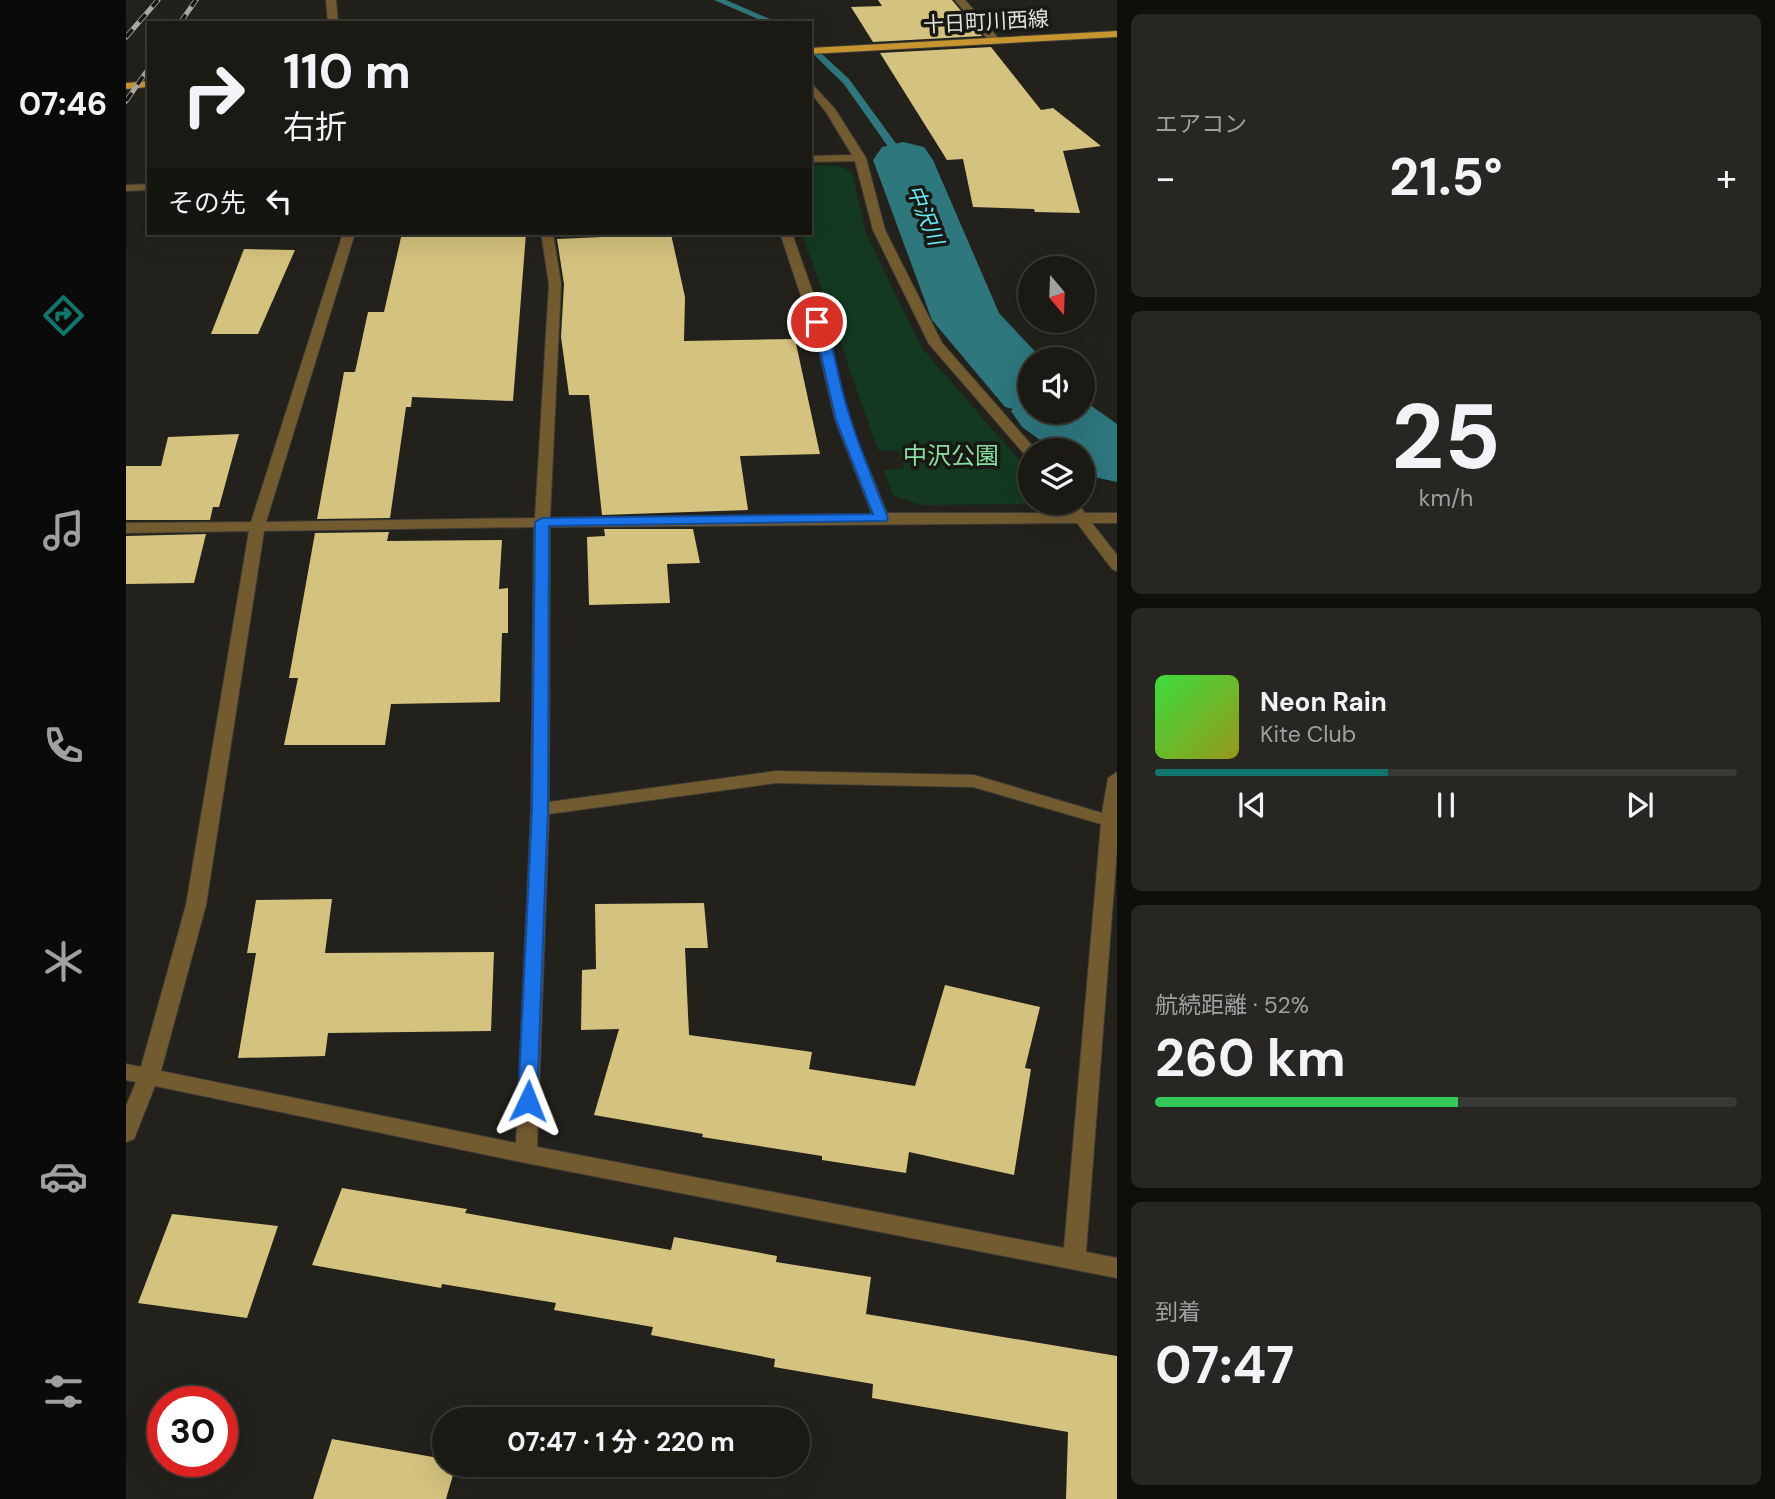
<!DOCTYPE html>
<html lang="ja">
<head>
<meta charset="utf-8">
<style>
  :root { --surface:#1a1914; --page:#272622; --text:#f1f3f6; --muted:#9fa0a0; --line:#383834; --accent:#0f766e }
  body { margin:0; font-family:"DM Sans","Noto Sans JP",sans-serif; background:var(--page); color:var(--text); height:100vh; display:flex; flex-direction:column; font-size:26px; white-space:nowrap }
  * { box-sizing:border-box; margin:0 }
  p { font-size:23px; color:var(--muted) }
  .icon { flex:none; width:38px; height:38px; fill:none; stroke:currentColor; stroke-width:2; stroke-linecap:round; stroke-linejoin:round }
  .map { position:relative; flex:1; overflow:hidden }
  .side { display:flex; flex-direction:column; gap:14px; padding:14px; background:#0e0e0b; width:658px }
  .side>* { flex:none }
  .top-card { position:absolute; left:21px; top:21px; width:665px; height:214px; border-radius:0px; box-shadow:0 7px 28px #0002,0 0 0 2px var(--line); background:#1a1914; color:var(--text); overflow:hidden }
  .needle { width:46px; rotate:161deg }
  .tools { position:absolute; left:892px; top:256px; display:grid; gap:14px }
  .tools a { display:grid; place-items:center; width:77px; height:77px; border-radius:50%; background:var(--surface); box-shadow:0 7px 28px #0002,0 0 0 2px var(--line); font-size:35px }
  .speed { position:absolute; left:21px; top:1386px; display:flex; gap:14px; font-size:35px; font-weight:700; text-align:center }
  .speed>* { display:grid; place-content:center; width:91px; height:91px; border-radius:50%; background:var(--surface); box-shadow:0 7px 28px #0002,0 0 0 2px var(--line); line-height:1 }
  .speed .limit { border:10px solid #d22; background:#fff; color:#111 }
  .pin { position:absolute; display:grid; place-items:center; width:60px; height:60px; color:#fff; margin:-30px; border:4px solid #fff; border-radius:50%; box-shadow:0 2px 7px #0007 }
  .me { position:absolute; width:77px; margin:-38px; rotate:2deg; stroke-linejoin:round; filter:drop-shadow(0 0 5px #0008) }
  .turn { display:flex; align-items:center; gap:24px; height:147px; padding:0 21px; font-size:32px }
  .turn .icon { width:91px; height:91px; stroke-width:2.5 }
  .turn b { display:block; font-size:49px; line-height:60px }
  .then { display:flex; align-items:center; height:66px; padding:0 21px; background:#0003; gap:14px; font-size:26px }
  .big { font-size:52px; font-weight:700; line-height:1.1 }
  .side .tile { flex:1; display:flex; flex-direction:column; justify-content:center; gap:10px; min-width:0; padding:0 24px; border-radius:10px; background:var(--page) }
  .side .dial { align-items:center; gap:0 }
  .dial b { font-size:91px; line-height:1 }
  .song { display:flex; align-items:center; gap:21px }
  .cover { width:84px; height:84px; border-radius:10px; background:linear-gradient(135deg,hsl(120 70% 55%),hsl(60 70% 35%)) }
  .played { height:7px; border-radius:4px; background:linear-gradient(90deg,var(--accent) 40%,var(--line) 40%) }
  .keys { display:flex; justify-content:space-around; direction:ltr }
  .heat { display:flex; justify-content:space-between; align-items:center; font-size:38px; direction:ltr }
  .charge { height:10px; border-radius:5px; background:linear-gradient(90deg,#34c759 52%,var(--line) 0) }
  .trip { position:absolute; left:306px; top:1407px; width:378px; height:70px; border-radius:35px; background:var(--surface); box-shadow:0 7px 28px #0002,0 0 0 2px var(--line); font-weight:700; line-height:70px; text-align:center }
  main { display:flex; flex:1; min-height:0 }
  .tab-bar { display:flex; flex-direction:column; width:126px; justify-content:space-around; align-items:center; background:#0a0a08; color:var(--muted) }
  .tab-bar .icon { width:49px; height:49px }
  .tab-bar .active { color:var(--accent) }
  .tab-bar b { font-size:32px; color:var(--text) }
  .map>svg:first-child { display:block }
  .green { fill:#133921 }
  .lines { fill:none; stroke-linecap:round; stroke-linejoin:round }
  .stream { fill:#2d777d; fill-rule:evenodd }
  .river { fill:#2d777d; fill-rule:evenodd }
  .building { fill:#d4c37e }
  .minor-casing { stroke:#3d3c36; stroke-width:2 }
  .primary-casing { stroke:#3d3c36; stroke-width:2 }
  .minor { fill:#735b30; fill-rule:evenodd }
  .primary { fill:#c7952f; fill-rule:evenodd }
  .rail-casing { stroke:#aaa9a4; stroke-width:5 }
  .rail { stroke:#191812; stroke-width:3.5; stroke-dasharray:10; stroke-linecap:butt }
  .route { fill:#1a73e8; stroke:#114b97; stroke-width:2 }
  .labels { text-anchor:middle; dominant-baseline:central; stroke-width:7; stroke-linejoin:round; paint-order:stroke }
  .far-street-label { font-size:21px; fill:#e2e2dd; stroke:#191812 }
  .far-water-label { font-size:21px; font-style:italic; fill:#62eef9; stroke:#191812 }
  .park-label { font-size:24px; fill:#86dea1; stroke:#191812 }
</style>
</head>
<body>
<main>
<nav class="tab-bar">
<b>07:46</b>
<svg class="icon active" aria-label="directions" viewBox="0 0 24 24"><path d="M12 3l9 9-9 9-9-9zM9 14v-3h6M13 9l2 2-2 2"/></svg>
<svg class="icon" aria-label="music" viewBox="0 0 24 24"><path d="M9 18V5l10-2v13"/><circle cx="6" cy="18" r="3"/><circle cx="16" cy="16" r="3"/></svg>
<svg class="icon" aria-label="phone" viewBox="0 0 24 24"><path d="M5 4h4l2 5-3 2q2 4 5 5l2-3 5 2v4C11 20 4 13 5 4z"/></svg>
<svg class="icon" aria-label="climate" viewBox="0 0 24 24"><path d="M12 3v18M4 7l16 10M4 17L20 7"/></svg>
<svg class="icon" aria-label="car" viewBox="0 0 24 24"><path d="M5 17H2v-5l4-1 3-4h7l3 4 3 1v5h-3M9 17h6M6 11h13"/><circle cx="7" cy="17" r="2"/><circle cx="17" cy="17" r="2"/></svg>
<svg class="icon" aria-label="filters" viewBox="0 0 24 24"><path d="M4 7h16M4 17h16"/><circle cx="9" cy="7" r="2"/><circle cx="15" cy="17" r="2"/></svg>
</nav>
<div class="map">
<svg width="991" height="1499" viewBox="0 0 991 1499">
  <rect width="100%" height="100%" fill="#22211b"/>
  <!-- green -->
  <path class="green" d="M684 165 713 166 726 172 740 233 796 348 905 474V502H914L912 504 795 505 768 496 757 470 778 469 773 451 752 450 676 233H684Z"/>
  <g class="lines">
    <!-- stream -->
    <g class="stream">
      <path d="M588 0H600L653 23H641Z"/>
      <path d="M684 43 723 79 782 160 781 162H773L717 83 684 51Z"/>
    </g>
    <!-- river -->
    <path class="river" d="M777 142 798 147 807 160 873 313 916 359H905V411H957V400L991 424V482L963 476 957 471V450H928L896 427 885 411 887 409 879 407 806 320 747 160 756 147Z"/>
  </g>
  <!-- building -->
  <g class="building">
    <path d="M752 0H826L856 36 747 42 725 7 756 6Z"/>
    <path d="M865 47 915 110 927 108 975 146 937 151 954 213 909 212 908 209 847 207 837 159 821 160 754 53Z"/>
    <path d="M276 233H400L387 401 286 397 285 407H280L264 518 191 519 218 372H229L242 312H258Z"/>
    <path d="M545 234 559 297 558 341 669 339 694 454 614 456 622 510 476 515 463 395H443L435 337 438 284 431 239Z"/>
    <path d="M118 249 169 250 132 334H85Z"/>
    <path d="M113 434 93 507H87L84 520H0V466H35L42 437Z"/>
    <path d="M478 529H567L574 563 541 564 544 603 463 605 461 537 479 536Z"/>
    <path d="M263 532 261 541 376 540 373 589 382 588V633H376L374 702 265 704 259 745H158L172 678H163L189 533Z"/>
    <path d="M80 534 68 583 0 584V536Z"/>
    <path d="M206 899 199 953 368 952 365 1031 202 1033 199 1056 112 1058 130 953H121L130 900Z"/>
    <path d="M578 903 582 948H559L563 1035 686 1052 683 1069 789 1086 819 985 914 1007 899 1068 905 1069 888 1175 783 1152 780 1173 696 1160V1156L576 1137 577 1134 468 1115 493 1029 455 1030 456 970 470 969 469 904Z"/>
    <path d="M216 1188 341 1209 339 1213 545 1250 548 1237 651 1256 650 1262 745 1277 740 1314 991 1356V1499H940L942 1432 746 1398 747 1384 648 1367 649 1359 525 1335 527 1327 428 1310 430 1303 316 1284 315 1288 186 1265Z"/>
    <path d="M46 1214 152 1226 121 1318 12 1303Z"/>
    <path d="M206 1439 318 1459V1465H330L320 1499H187Z"/>
  </g>
  <g class="lines">
    <!-- minor casing -->
    <g class="minor-casing">
      <g id="minor">
        <path d="M200 0H210L212 23H202Z"/>
        <path d="M829 0H839L873 39V43H865Z"/>
        <path d="M684 82 709 109 740 158 759 230 816 343 910 450H905V457L900 456 803 344 747 230 729 161 684 162V156L726 155 700 112 684 92Z"/>
        <path d="M23 184V190L0 191V185Z"/>
        <path d="M217 233H229L140 522 409 518 423 284 415 233H427L435 284 424 518 746 514 709 420 692 347 654 233H666L706 347 723 420 761 513H944L936 502H951L959 513H991V523H966L991 555V571L986 569 951 523 424 527 423 802 650 771 848 775 976 813 982 778 991 772V849L960 1252 991 1258V1278L400 1163 29 1086 8 1139 0 1142V1106L10 1082 0 1080V1064L15 1067 60 905 123 531 0 533V523L125 522ZM408 527 405 809 390 1143 35 1071 80 905 138 531ZM650 783 847 787 975 824 938 1248 411 1147 423 814Z"/>
      </g>
    </g>
    <!-- primary casing -->
    <g class="primary-casing">
      <g id="primary">
        <path d="M991 31V37L684 54V48Z"/>
        <path d="M23 81V87L0 89V83Z"/>
      </g>
    </g>
    <!-- minor -->
    <use href="#minor" class="minor"/>
    <!-- primary -->
    <use href="#primary" class="primary"/>
    <!-- rail casing -->
    <g class="rail-casing">
      <g id="rail">
        <path d="M54 23 70 0"/>
        <path d="M0 37 32 0"/>
        <path d="M0 101 23 68"/>
      </g>
    </g>
    <!-- rail -->
    <use href="#rail" class="rail"/>
  </g>
  <!-- route -->
  <path class="route" d="M691 318C703 323 709 360 712 373 723 424 743 470 762 518L760 521 423 526 422 809 411 1101 409 1106 402 1108 395 1106 392 1101 406 809 409 522 416 518 747 514 710 420 693 347 685 322Z"/>
  <g class="labels">
    <!-- far-street labels -->
    <g class="far-street-label">
      <text transform="translate(860 22) rotate(-3)">十日町川西線</text>
    </g>
    <!-- far-water labels -->
    <g class="far-water-label">
      <text transform="translate(799 215) rotate(68)">中沢川</text>
    </g>
    <!-- park labels -->
    <g class="park-label">
      <text x="825" y="455">中沢公園</text>
    </g>
  </g>
</svg>
<div class="tools">
<a><svg class="needle" viewBox="-14 -14 28 28"><path d="M0-13l5 13h-10z" fill="#e53935"/><path d="M0 13l5-13h-10z" fill="#9fa0a0"/></svg></a>
<a><svg class="icon" aria-label="sound" viewBox="0 0 24 24"><path d="M4 9h4l5-4v14l-5-4H4zM17 9q2 3 0 6"/></svg></a>
<a><svg class="icon" aria-label="layers" viewBox="0 0 24 24"><path d="M12 4l9 5-9 5-9-5zM3 14l9 5 9-5"/></svg></a>
</div>
<div class="speed"><div class="limit">30</div></div>
<div class="pin" style="left:691px;top:322px;background:#d93025"><svg class="icon" aria-label="arrive" viewBox="0 0 24 24"><path d="M6 21V4h12l-3 4 3 4H6"/></svg></div>
<svg class="me" style="left:402px;top:1101px" viewBox="-20 -20 40 40"><path d="M0-17L14 15 0 8-14 15z" fill="#1a73e8" stroke="#fff" stroke-width="4"/></svg>
<div class="trip">07:47 · 1 分 · 220 m</div>
<div class="top-card">
<div class="turn"><svg class="icon" aria-label="right" viewBox="0 0 24 24"><path d="M7 20v-9h11M14 6l5 5-5 5"/></svg><div><b>110 m</b>右折</div></div>
<div class="then">その先<svg class="icon" aria-label="left" viewBox="0 0 24 24"><path d="M17 20v-9H6M10 6l-5 5 5 5"/></svg></div>
</div>
</div>
<section class="side">
<div class="tile"><p>エアコン</p>
<div class="heat"><a>−</a><b class="big">21.5°</b><a>+</a></div>
</div>
<div class="tile dial"><b>25</b><p>km/h</p></div>
<div class="tile">
<div class="song"><i class="cover"></i><div><b>Neon Rain</b><p>Kite Club</p></div></div>
<div class="played"></div>
<div class="keys"><svg class="icon" aria-label="previous" viewBox="0 0 24 24"><path d="M18 5L8 12l10 7zM5 5v14"/></svg><svg class="icon" aria-label="pause" viewBox="0 0 24 24"><path d="M8 5v14M16 5v14"/></svg><svg class="icon" aria-label="next" viewBox="0 0 24 24"><path d="M6 5l10 7-10 7zM19 5v14"/></svg></div>
</div>
<div class="tile"><p>航続距離 · 52%</p><b class="big">260 km</b><div class="charge"></div></div>
<div class="tile"><p>到着</p><b class="big">07:47</b></div>
</section>
</main>
</body>
</html>
